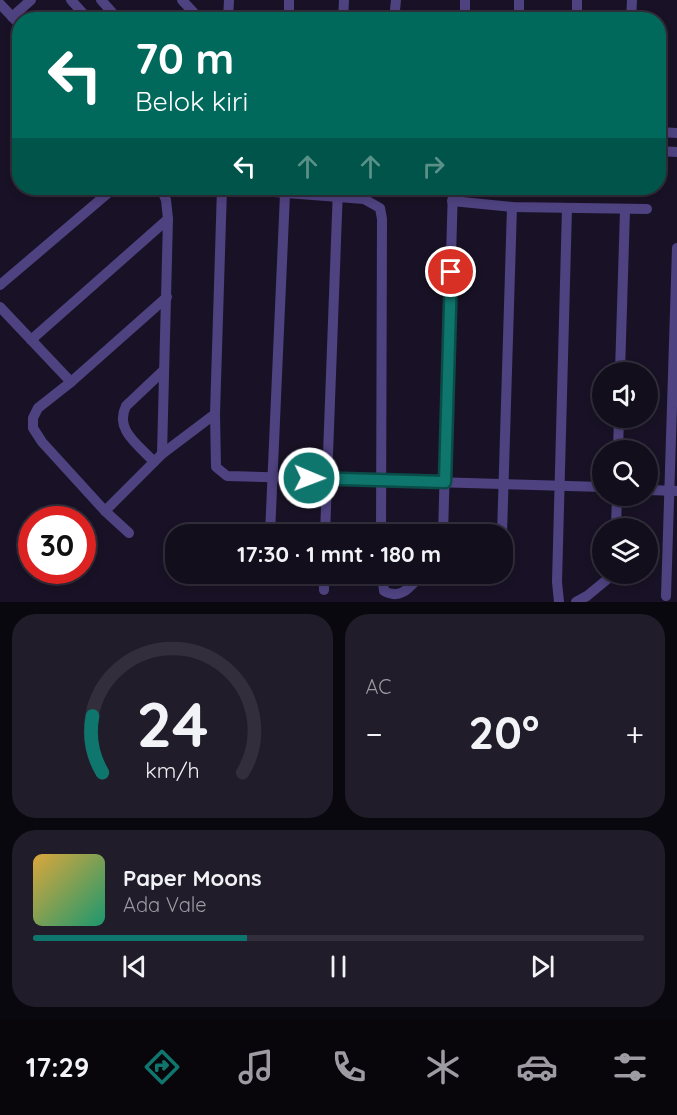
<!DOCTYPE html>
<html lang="id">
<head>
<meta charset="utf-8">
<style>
  :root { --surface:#130e1c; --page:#201c29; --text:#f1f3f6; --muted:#9d9ca3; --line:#322e3b; --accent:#0f766e }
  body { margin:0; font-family:Quicksand,sans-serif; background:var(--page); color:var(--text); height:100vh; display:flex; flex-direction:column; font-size:22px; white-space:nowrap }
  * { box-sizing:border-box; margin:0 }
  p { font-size:20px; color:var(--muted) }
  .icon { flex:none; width:33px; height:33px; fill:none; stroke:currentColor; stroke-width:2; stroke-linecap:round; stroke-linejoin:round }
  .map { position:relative; height:602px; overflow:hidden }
  .side { display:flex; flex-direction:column; gap:12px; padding:12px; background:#0a080f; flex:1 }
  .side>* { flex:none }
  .banner { position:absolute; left:12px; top:12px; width:654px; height:183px; border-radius:24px; box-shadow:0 3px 9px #0003,0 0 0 2px var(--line); background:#00695c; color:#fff; overflow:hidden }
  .fabs { position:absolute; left:592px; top:362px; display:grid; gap:12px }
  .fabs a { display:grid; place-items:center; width:66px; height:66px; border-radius:50%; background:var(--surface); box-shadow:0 3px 9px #0003,0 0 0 2px var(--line); font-size:30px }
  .speed { position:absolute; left:18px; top:506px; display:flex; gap:12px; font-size:30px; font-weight:700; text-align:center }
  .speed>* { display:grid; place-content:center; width:78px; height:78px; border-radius:50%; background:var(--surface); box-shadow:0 3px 9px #0003,0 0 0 2px var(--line); line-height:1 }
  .speed .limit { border:9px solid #d22; background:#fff; color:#111 }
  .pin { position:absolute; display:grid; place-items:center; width:51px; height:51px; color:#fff; margin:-26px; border:3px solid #fff; border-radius:50%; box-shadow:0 2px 6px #0007 }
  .me { position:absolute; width:66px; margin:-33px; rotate:91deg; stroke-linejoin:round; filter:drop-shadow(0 0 4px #0008) }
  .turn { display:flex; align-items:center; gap:21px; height:126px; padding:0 24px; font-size:27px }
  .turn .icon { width:78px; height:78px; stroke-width:2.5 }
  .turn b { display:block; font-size:42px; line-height:51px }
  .lanes { display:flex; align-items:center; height:57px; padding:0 24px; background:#0003; justify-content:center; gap:30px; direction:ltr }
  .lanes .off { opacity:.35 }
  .big { font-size:45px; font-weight:700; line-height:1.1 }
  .side .widget { flex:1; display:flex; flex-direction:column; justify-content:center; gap:9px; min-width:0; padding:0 21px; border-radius:24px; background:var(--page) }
  .side .dial { align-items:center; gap:0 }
  .dial svg { height:156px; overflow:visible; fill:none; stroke:var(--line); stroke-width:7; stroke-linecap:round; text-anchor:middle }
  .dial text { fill:var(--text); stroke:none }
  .song { display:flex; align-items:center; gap:18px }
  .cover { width:72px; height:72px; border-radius:9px; background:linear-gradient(135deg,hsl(40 70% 55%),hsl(160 70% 35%)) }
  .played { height:6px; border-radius:3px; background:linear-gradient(90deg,var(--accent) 35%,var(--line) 35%) }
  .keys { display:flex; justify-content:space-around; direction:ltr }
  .heat { display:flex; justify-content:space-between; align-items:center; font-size:33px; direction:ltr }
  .side .tiles { flex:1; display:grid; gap:12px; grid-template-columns:1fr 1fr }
  .widget:last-child { grid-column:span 2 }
  .trip { position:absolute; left:165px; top:524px; width:348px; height:60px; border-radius:24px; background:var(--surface); box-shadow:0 3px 9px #0003,0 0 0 2px var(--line); font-weight:700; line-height:60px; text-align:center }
  .tabs { display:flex; height:96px; justify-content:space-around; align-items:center; background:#08060b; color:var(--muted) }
  .tabs .icon { width:42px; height:42px }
  .tabs .selected { color:var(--accent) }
  .tabs b { font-size:27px; color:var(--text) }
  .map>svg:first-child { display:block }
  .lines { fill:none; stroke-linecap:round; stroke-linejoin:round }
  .minor { stroke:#4f4280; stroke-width:10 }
  .route-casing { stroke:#0a4d48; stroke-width:15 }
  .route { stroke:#0f766e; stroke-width:10 }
</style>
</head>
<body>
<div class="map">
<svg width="677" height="602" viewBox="0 0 677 602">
  <rect width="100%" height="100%" fill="#191226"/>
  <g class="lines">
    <!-- minor -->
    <g class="minor">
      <path d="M71 0 89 20"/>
      <path d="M101 0 119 20"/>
      <path d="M182 0 194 13"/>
      <path d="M0 4 20 25"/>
      <path d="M12 17 31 0"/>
      <path d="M228 20 229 0"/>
      <path d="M289 20V0"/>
      <path d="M343 20 344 0"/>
      <path d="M394 20 396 0"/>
      <path d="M465 20V0"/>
      <path d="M519 20V0"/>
      <path d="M577 20V0"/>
      <path d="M631 20 632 0"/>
      <path d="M658 132 677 133"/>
      <path d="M658 151 677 152"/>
      <path d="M161 188 166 200 168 219 162 454"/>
      <path d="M261 191 364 199 380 208 382 219 381 534"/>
      <path d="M452 201 512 207 647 209"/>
      <path d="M0 285 114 188"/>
      <path d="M0 307 71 382"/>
      <path d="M31 340 168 219"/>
      <path d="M620 372 625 210"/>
      <path d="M215 414 222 188"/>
      <path d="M618 450 619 417"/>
      <path d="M154 462C139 445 114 430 126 406L164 370"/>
      <path d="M648 490 677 491"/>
      <path d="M105 511 162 454 215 414 216 467 227 476 603 487"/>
      <path d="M616 528 617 495"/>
      <path d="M129 533 105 511 42 442 33 428V418L38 408 71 382 167 297"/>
      <path d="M270 534 285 194"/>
      <path d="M325 534 338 188"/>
      <path d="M443 534 453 188"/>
      <path d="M502 534 512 207"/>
      <path d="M382 573 384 591C402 601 411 585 423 573"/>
      <path d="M324 590V573"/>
      <path d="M666 596 677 248"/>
      <path d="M559 602 557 582 567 208"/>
      <path d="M576 602 587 596 610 577 612 573"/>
    </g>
  </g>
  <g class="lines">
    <!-- route casing -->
    <g class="route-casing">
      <path id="route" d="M309 478 445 482 451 272"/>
    </g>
    <!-- route -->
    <use href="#route" class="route"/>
  </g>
</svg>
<div class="fabs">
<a><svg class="icon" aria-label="sound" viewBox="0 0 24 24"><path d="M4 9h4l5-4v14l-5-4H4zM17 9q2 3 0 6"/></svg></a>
<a><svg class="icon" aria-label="search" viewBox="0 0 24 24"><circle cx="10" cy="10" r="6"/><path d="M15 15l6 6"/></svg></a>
<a><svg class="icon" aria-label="layers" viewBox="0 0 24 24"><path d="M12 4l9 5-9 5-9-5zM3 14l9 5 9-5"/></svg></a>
</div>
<div class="speed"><div class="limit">30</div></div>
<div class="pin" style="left:451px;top:272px;background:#d93025"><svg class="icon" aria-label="arrive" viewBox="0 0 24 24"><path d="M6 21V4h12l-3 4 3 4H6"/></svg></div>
<svg class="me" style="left:309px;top:478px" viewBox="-20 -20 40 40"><circle r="17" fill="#0f766e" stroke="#fff" stroke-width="3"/><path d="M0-11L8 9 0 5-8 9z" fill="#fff"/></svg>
<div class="trip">17:30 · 1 mnt · 180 m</div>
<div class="banner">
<div class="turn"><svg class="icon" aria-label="left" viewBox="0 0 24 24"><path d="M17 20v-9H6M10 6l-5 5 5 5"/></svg><div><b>70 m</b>Belok kiri</div></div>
<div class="lanes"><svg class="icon" aria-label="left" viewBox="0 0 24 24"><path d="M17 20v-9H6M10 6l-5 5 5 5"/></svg><svg class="icon off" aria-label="ahead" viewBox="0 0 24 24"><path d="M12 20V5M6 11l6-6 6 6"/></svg><svg class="icon off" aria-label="ahead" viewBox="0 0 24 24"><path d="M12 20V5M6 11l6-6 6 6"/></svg><svg class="icon off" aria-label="right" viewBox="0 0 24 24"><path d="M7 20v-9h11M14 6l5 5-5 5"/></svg></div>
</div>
</div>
<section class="side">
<div class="tiles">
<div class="widget dial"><svg viewBox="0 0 100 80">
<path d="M14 69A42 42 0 1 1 86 69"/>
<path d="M14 69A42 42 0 0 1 9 40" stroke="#0f766e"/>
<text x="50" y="56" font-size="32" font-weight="700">24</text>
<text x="50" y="72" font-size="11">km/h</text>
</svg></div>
<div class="widget"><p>AC</p>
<div class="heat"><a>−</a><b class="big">20°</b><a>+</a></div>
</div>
<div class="widget">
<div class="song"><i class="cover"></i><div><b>Paper Moons</b><p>Ada Vale</p></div></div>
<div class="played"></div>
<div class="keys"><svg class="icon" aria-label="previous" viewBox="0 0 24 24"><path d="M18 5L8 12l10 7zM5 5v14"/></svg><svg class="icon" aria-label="pause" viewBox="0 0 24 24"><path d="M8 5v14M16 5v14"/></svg><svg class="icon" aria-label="next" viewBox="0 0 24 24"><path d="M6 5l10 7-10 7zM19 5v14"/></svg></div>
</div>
</div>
</section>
<nav class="tabs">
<b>17:29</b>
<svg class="icon selected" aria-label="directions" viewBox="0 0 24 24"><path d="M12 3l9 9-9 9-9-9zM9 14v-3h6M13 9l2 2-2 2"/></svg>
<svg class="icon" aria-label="music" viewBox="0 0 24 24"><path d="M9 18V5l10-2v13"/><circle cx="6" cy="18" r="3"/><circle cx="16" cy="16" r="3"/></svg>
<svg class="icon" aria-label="phone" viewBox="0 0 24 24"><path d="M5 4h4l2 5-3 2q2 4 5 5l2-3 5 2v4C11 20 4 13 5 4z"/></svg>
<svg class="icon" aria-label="climate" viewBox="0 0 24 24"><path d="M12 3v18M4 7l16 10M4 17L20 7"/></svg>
<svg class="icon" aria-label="car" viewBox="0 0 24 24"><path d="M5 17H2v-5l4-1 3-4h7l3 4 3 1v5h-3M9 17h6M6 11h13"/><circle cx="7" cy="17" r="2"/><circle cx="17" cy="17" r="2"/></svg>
<svg class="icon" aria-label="filters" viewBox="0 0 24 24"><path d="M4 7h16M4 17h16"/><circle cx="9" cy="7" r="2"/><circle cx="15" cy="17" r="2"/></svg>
</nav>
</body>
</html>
